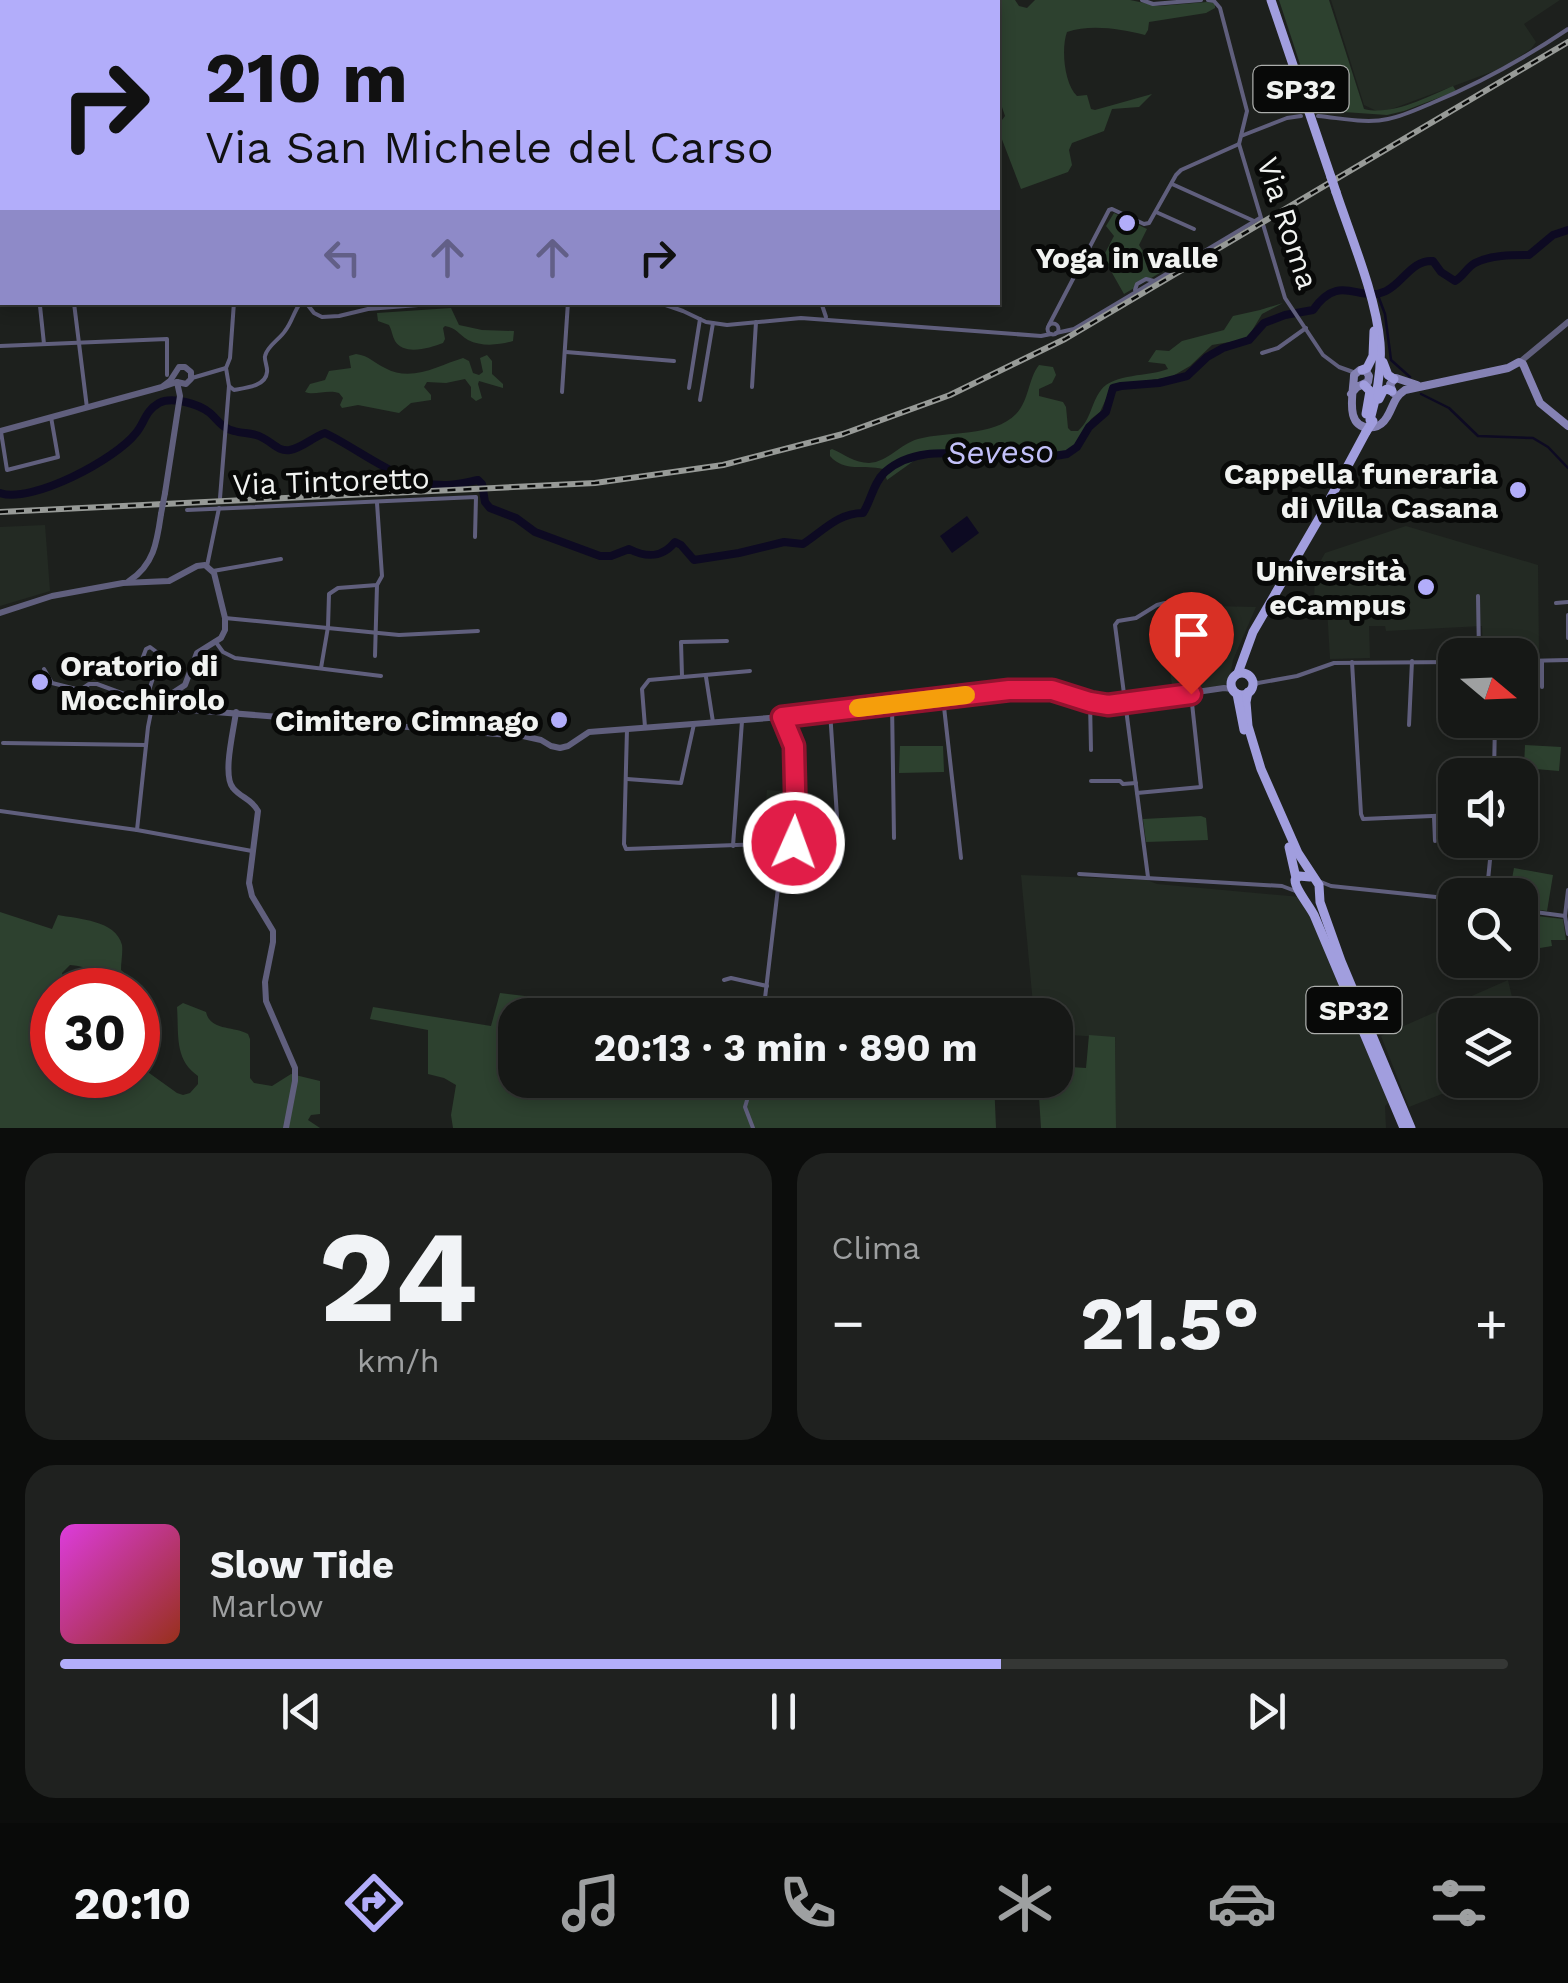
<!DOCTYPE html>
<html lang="it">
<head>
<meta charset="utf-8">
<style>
  :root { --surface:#161816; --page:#1f211f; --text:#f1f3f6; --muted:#9ea0a1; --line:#353735; --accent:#b2adfa }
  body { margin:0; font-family:"Work Sans",sans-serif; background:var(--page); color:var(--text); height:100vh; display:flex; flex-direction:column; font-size:38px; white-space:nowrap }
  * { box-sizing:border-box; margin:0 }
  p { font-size:32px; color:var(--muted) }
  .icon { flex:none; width:55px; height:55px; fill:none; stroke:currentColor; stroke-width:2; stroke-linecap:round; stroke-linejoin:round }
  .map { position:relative; height:1128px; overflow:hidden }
  .drawer { display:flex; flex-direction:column; gap:25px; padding:25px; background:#0c0d0c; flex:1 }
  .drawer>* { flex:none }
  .banner { position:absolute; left:0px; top:0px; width:1000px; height:305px; box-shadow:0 5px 15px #0003,0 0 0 2px var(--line); background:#b2adfa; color:#111; overflow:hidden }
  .needle { width:65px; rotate:109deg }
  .tools { position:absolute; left:1438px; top:638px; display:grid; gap:20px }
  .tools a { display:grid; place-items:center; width:100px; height:100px; border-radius:20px; background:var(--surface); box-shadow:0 5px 15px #0003,0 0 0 2px var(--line); font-size:50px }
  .speed { position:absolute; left:30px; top:968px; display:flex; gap:20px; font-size:50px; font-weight:700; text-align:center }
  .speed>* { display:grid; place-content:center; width:130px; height:130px; border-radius:50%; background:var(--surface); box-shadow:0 5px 15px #0003,0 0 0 2px var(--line); line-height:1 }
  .speed .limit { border:15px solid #d22; background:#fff; color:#111 }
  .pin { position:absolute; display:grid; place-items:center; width:85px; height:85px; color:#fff; margin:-102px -42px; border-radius:50% 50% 50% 0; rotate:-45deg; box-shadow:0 0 10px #0007 }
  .pin .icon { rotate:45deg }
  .me { position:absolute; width:110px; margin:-55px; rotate:2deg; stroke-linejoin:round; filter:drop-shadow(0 0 8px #0008) }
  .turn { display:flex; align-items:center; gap:35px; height:210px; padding:0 40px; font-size:45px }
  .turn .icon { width:130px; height:130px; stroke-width:2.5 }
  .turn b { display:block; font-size:70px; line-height:85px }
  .lanes { display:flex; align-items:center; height:95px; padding:0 40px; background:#0003; justify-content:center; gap:50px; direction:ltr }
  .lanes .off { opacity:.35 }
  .big { font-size:75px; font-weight:700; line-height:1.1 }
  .drawer .card { flex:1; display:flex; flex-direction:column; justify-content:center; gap:15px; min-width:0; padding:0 35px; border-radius:30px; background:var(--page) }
  .drawer .dial { align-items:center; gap:0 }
  .dial b { font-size:130px; line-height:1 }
  .song { display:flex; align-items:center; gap:30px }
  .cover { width:120px; height:120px; border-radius:15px; background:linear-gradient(135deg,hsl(300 70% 55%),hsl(10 70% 35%)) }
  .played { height:10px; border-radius:5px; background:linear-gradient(90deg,var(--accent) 65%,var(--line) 65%) }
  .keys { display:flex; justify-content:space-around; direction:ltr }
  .heat { display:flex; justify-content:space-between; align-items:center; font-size:55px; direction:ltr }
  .drawer .tiles { flex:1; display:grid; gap:25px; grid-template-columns:1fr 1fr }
  .card:last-child { grid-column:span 2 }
  .trip { position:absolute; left:498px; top:998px; width:575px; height:100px; border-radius:30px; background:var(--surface); box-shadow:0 5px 15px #0003,0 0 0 2px var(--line); font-weight:700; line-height:100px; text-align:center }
  .tabs { display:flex; height:160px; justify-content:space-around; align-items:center; background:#090a09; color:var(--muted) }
  .tabs .icon { width:70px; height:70px }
  .tabs .active { color:var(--accent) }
  .tabs b { font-size:45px; color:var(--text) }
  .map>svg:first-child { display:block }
  .built { fill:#232a23 }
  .green { fill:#2d412f }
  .water { fill:#0d0a22 }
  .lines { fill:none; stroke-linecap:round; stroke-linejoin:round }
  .stream { stroke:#0d0a22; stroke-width:2.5 }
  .river { stroke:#0d0a22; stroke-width:8 }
  .minor { stroke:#605f7d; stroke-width:4 }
  .tertiary { stroke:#605f7d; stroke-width:6 }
  .secondary { stroke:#8582b4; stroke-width:8 }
  .primary { stroke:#a19ede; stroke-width:9 }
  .rail-casing { stroke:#979a97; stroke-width:6 }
  .rail { stroke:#080908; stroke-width:2.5; stroke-dasharray:8; stroke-linecap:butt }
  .tertiary-bridge { stroke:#605f7d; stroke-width:6 }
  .primary-bridge { stroke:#a19ede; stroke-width:9 }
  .route-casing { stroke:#92132f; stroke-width:25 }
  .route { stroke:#e11d48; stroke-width:18 }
  .slow { stroke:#f59e0b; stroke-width:18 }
  .poi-dot { fill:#b2adfa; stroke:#080908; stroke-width:4 }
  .labels { text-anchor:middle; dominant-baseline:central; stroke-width:10; stroke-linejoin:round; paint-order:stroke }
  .shield { fill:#080908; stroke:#abadab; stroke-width:2.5 }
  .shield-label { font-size:28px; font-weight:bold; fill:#f1f3f1 }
  .street-label { font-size:30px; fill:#f1f3f1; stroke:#080908 }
  .poi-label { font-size:30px; font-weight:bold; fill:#f1f3f1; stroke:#080908; text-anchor:end }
  .water-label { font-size:32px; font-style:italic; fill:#c3c1f9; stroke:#080908 }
</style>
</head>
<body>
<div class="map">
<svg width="1568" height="1128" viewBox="0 0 1568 1128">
  <rect width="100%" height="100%" fill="#1d201d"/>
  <!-- built -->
  <g class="built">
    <path d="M1331 0H1560L1524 24 1536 42 1531 49 1502 68 1381 113 1364 105Z"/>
    <path d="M45 525 50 591 0 606V527Z"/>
    <path d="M1406 526 1538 565 1539 654 1483 655 1482 626 1386 631 1385 626H1369L1370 658 1330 659 1327 608 1314 603 1315 571 1325 553Z"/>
    <path d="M1210 606 1256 607 1233 660 1230 677 1226 686 1173 695 1166 632 1210 626Z"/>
    <path d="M767 790 791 792 789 825 764 824Z"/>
    <path d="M1021 875 1147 880 1157 884 1301 897 1329 956 1390 1101 1385 1106 1386 1128H1116L1115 1038 1055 1034V1015H1034Z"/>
    <path d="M1508 980 1516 1014 1521 1012 1529 1022V1059L1520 1063V1015H1455V1080H1477L1409 1107 1381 1036Z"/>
  </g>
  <!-- green -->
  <g class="green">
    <path d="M899 0H1015L1019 6 1027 8 1035 0H1130L1159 6 1207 2 1215 3V8L1206 13 1149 22 1148 30 1145 35C1121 29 1091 24 1067 32 1061 48 1064 84 1077 96L1087 95 1091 109 1095 110 1152 94 1139 107 1112 109 1104 131 1072 143 1069 150 1072 165 1068 172 1021 189 998 129 999 124 1005 116 998 95V2H890Z"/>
    <path d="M1279 0H1329L1364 109C1393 116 1427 97 1453 86L1456 91 1404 111 1387 115 1315 110Z"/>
    <path d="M1114 213 1147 229 1139 245 1150 263 1169 252 1175 264 1124 294 1103 257 1114 236 1106 226Z"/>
    <path d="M1283 303 1262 314 1247 339 1212 345 1190 366 1171 377 1112 386 1100 412 1091 419 1074 447 1064 454H1047L1046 456 940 454 915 460 887 480 883 469C864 464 845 473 830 456V450L832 449C844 454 855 463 869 463 888 462 900 444 918 439 947 431 994 437 1016 414 1029 401 1028 379 1039 365L1053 367 1056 375 1052 383 1039 389V396L1063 402 1066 407 1068 428 1071 431H1078C1091 420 1091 403 1101 390 1114 373 1148 377 1168 369L1165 364 1148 362 1156 350 1169 351 1182 341 1224 330 1233 316 1260 310Z"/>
    <path d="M451 308 459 325 482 330 514 331 513 341C499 345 482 347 468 340 458 334 457 328 445 326L443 328 445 339 443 343C430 348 404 356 395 341 392 336 392 330 389 325L378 321 377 313Z"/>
    <path d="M356 354C370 356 374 363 385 368 412 383 439 365 463 358L469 361 473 373 479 375 483 372 480 358 487 355 492 361V374L503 384V388L479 381 478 384 482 398 476 401 471 397V387L465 379 446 383 427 382 424 387 431 395V400L411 403 399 413 358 405 342 408 340 405 343 398 339 393C327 389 314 396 305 392L310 384 325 380 329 371 351 368 349 356Z"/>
    <path d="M1525 745 1561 747 1559 771 1524 768Z"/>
    <path d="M900 746H943L944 772 899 773Z"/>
    <path d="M1201 816 1206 818 1208 840 1146 842 1143 819Z"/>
    <path d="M1514 868 1553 875 1547 911 1520 907V895H1509Z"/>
    <path d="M0 912 52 929 58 915C78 919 116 920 122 945 123 952 121 962 121 970L133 980 134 990H118C107 975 88 966 70 965L62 973 63 990H52V1075H138V1065L177 1093 183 1095 190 1093 198 1084V1076C174 1059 179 1035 177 1007L183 1003 206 1012C210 1031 234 1026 248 1034L250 1039V1078L254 1083 272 1086 291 1074 320 1081V1114L311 1115 308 1120 320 1128H0Z"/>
    <path d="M1520 914 1563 919 1566 940H1551L1552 946 1534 949 1531 938 1520 937Z"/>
    <path d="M500 993 541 998 544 1006 592 1009 620 1015H515V1080H994L996 1128H453L451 1115 456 1085 444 1078 428 1074V1030L370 1019 373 1007 491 1026Z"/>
    <path d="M1089 1035 1115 1037 1116 1128H1041L1038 1080H1055V1066L1086 1068Z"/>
  </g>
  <!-- water -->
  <path class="water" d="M967 516 979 533 952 553 940 536Z"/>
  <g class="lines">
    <!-- stream -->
    <g class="stream">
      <path d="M1377 293 1385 314 1391 360 1410 377"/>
      <path d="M1421 394 1449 408 1478 436 1533 438 1548 447 1568 468"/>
    </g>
    <!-- river -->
    <path class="river" d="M0 493C32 504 116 459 136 433 145 422 145 411 159 403 172 396 199 404 210 413 218 420 223 429 234 431 244 434 254 432 263 438 273 443 279 452 290 450 302 448 313 437 325 433 363 451 402 487 447 485 457 485 468 482 478 480L482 484 485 502 490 508 516 518 535 532 600 556H611L629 549C647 558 662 558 675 542L681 545 694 560 739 553 784 542 803 544C823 531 838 513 863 513 871 501 873 483 885 472 912 448 948 453 981 455 1008 457 1040 459 1067 454L1077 447 1089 427 1106 412 1113 388 1121 386 1159 383 1187 376 1207 357 1223 348 1249 340 1264 323 1285 315 1313 310C1340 271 1359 304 1386 291 1404 282 1411 260 1433 261L1441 272 1455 281C1464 276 1466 268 1475 263 1490 255 1512 255 1529 255L1553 235 1568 230"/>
    <!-- minor -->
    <g class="minor">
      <path d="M41 0V2"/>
      <path d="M166 0 167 2"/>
      <path d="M359 0V2"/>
      <path d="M433 0V2"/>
      <path d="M467 0V2"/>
      <path d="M652 0 653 2"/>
      <path d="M1142 0 1153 4 1201 0"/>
      <path d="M1208 0 1214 1 1220 8 1247 111 1239 144 1285 298 1323 355 1339 367 1353 372"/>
      <path d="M615 1 640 0"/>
      <path d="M112 2V0"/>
      <path d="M221 2V0"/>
      <path d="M318 2V0"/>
      <path d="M556 2V0"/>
      <path d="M1318 116C1341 118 1366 124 1388 119 1403 116 1418 109 1432 103 1480 83 1525 58 1568 29"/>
      <path d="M1241 136 1287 118 1301 116"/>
      <path d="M0 172H2"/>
      <path d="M1172 184 1254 221"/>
      <path d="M1156 212 1194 229"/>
      <path d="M1135 290 1137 284 1146 279 1154 281"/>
      <path d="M657 302 683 311 706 322 727 325 801 318 1041 336 1051 334"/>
      <path d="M821 302 826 317"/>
      <path d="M74 303 87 408"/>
      <path d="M307 304 314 313 322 317 339 316 368 309 456 302"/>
      <path d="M40 306 44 344"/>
      <circle cx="1053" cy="329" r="5.5"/>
      <path d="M1049 325 1109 210 1112 209 1144 224 1149 223 1176 175 1181 170 1239 144"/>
      <path d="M1056 333 1074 329 1260 218"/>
      <path d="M0 346 167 339V375"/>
      <path d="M566 352 674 361"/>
      <path d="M1262 353 1278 348 1306 328"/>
      <path d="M192 378 226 368"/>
      <path d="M229 386 234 390C246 388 266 386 267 372 268 368 264 360 265 356 267 346 280 339 285 331 292 322 294 311 301 302"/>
      <path d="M752 387 756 322"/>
      <path d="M689 388 700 319"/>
      <path d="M562 392 568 302"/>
      <path d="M700 400 713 323"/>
      <path d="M1 432 7 470 58 457 51 417"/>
      <path d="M220 498 229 386 226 368 230 358 234 302"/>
      <path d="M187 510 476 497 475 537"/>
      <path d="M207 566 219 508"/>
      <path d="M213 571 281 559"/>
      <path d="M1478 596 1479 655"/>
      <path d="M1556 603 1568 602"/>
      <path d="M1568 615V638"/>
      <path d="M225 618 399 635 478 631"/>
      <path d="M215 641 223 652 235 658 381 676"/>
      <path d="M375 656 377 585"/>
      <path d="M143 657 146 649 150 647 166 659V662L153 678 146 700"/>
      <path d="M1520 661 1568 660"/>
      <path d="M1352 662 1361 814 1363 819 1455 815"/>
      <path d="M321 668 328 627 329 594 338 588 377 585 382 576 377 503"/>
      <path d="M44 669 52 683 80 690 89 684H97L154 705"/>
      <path d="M682 676 681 642 727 641"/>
      <path d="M706 677 713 722"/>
      <path d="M1252 680 1258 683 1252 687"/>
      <path d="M1258 683 1297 676 1334 663 1455 662"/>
      <path d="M1542 687V662"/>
      <path d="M943 698 961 858"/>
      <path d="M1090 702 1091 750"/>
      <path d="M892 703 894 838"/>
      <path d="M1409 725 1412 661"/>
      <path d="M645 727 642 689 649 680 750 671"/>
      <path d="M627 729 624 844 626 849 794 843"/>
      <path d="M3 743 146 745"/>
      <path d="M1494 775 1495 720"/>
      <path d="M627 779 681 783 694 724"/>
      <path d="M1091 781H1120L1123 784 1136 783"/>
      <path d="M1137 793 1201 787 1191 694"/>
      <path d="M0 811 137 830 252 851"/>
      <path d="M1434 817 1435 841"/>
      <path d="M137 830 148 727 152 707 162 703"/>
      <path d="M733 846 742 721"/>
      <path d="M780 871 834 869 838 867 840 862 830 711"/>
      <path d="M1079 874 1282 886 1298 892"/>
      <path d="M1148 877 1115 625 1118 621 1136 618 1157 605 1165 603 1215 604"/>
      <path d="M1321 882 1331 886 1455 899"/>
      <path d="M1568 890 1565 916 1568 934"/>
      <path d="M1477 895 1488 880 1492 840"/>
      <path d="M1520 910 1565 916"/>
      <path d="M724 980 731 978 767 986"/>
      <path d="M763 1015 780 871 794 843 796 828 794 746 782 717"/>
      <path d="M753 1128 745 1107 753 1080"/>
    </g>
    <!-- tertiary -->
    <g class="tertiary">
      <path d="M1520 362 1568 322"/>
      <path d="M0 431 162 387 177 382 186 384 191 379V372L185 367H179L170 381 162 387"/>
      <path d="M165 493 180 396 177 382"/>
      <path d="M129 581C154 565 157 542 161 514"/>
      <path d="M0 613 52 596 123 583 169 581 197 566 205 565 214 573 225 618V630L221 638 197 653 185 685 162 700 165 708 523 736 541 740 551 746 560 748 568 746 589 732 782 717 1009 690H1052L1090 702 1108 705 1224 688 1232 689"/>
      <path d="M236 712C234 729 222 775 233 788 241 798 252 799 258 811L249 883 252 896 273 931V942L265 982 266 1001 295 1068V1081L286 1128"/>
    </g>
    <!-- secondary -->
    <g class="secondary">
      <path d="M1393 393 1390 384 1396 378 1417 385"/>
      <path d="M1351 394 1357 387 1368 382 1369 376 1366 371 1360 370 1354 375C1354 390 1342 432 1374 427 1380 426 1384 422 1387 417 1394 406 1393 398 1405 390L1508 368 1519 362 1523 364 1540 403 1568 426"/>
    </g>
    <!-- primary -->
    <g class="primary">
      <path d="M1271 0 1331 177"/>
      <path d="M1336 192C1351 237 1376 296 1380 343 1382 369 1377 395 1370 420"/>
      <path d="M1383 362 1388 375 1394 379"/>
      <path d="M1362 370 1367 368 1373 356 1374 331"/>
      <path d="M1364 385 1370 391 1366 414"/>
      <path d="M1379 399 1383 391 1387 389 1392 391"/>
      <path d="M1238 673 1253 632 1324 510 1366 432"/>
      <circle cx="1242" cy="684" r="11"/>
      <path d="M1248 692 1246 702 1248 726 1261 769 1298 853 1319 885 1320 902 1341 961 1411 1128"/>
      <path d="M1237 694 1244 730"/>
      <path d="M1289 847 1296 878"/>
      <path d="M1310 877 1299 876 1295 880C1295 889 1309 905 1314 915L1404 1128"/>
    </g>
    <!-- rail casing -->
    <g class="rail-casing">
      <path id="rail" d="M0 512 595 483 723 465 843 434 950 395 1065 339 1568 42"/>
    </g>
    <!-- rail -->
    <use href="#rail" class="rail"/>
    <!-- tertiary-bridge -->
    <path class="tertiary-bridge" d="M161 514 165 493"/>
    <!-- primary-bridge -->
    <g class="primary-bridge">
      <path d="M1331 177 1336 192"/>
      <path d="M1366 432 1373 421"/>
    </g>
  </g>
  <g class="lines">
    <!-- route casing -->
    <g class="route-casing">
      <path id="route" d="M794 843 796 828 794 746 782 717 1009 690H1052L1090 702 1108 705 1191 694"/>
    </g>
    <!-- route -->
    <use href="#route" class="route"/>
    <!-- slow -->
    <path class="slow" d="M858 708 966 695"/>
  </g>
  <!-- markers -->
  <g class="poi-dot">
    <circle cx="1127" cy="223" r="10"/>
    <circle cx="1518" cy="490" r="10"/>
    <circle cx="1426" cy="587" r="10"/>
    <circle cx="40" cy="682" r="10"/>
    <circle cx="559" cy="720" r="10"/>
  </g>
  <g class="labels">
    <!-- shield labels -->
    <g class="shield">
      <rect x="1253.5" y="66" width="95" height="46" rx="8"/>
      <rect x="1306.5" y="987" width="95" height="46" rx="8"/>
    </g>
    <g class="shield-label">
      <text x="1301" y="89">SP32</text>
      <text x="1354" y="1010">SP32</text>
    </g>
    <!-- street labels -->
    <g class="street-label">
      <text transform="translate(1288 223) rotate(72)">Via Roma</text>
      <text transform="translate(331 481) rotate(-2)">Via Tintoretto</text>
    </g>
    <!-- poi labels -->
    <g class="poi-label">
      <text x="1127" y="257" text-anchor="middle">Yoga in valle</text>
      <text x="1498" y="473">Cappella funeraria<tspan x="1498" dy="34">di Villa Casana</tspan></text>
      <text x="1406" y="570">Università<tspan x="1406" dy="34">eCampus</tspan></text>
      <text x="60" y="665" text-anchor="start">Oratorio di<tspan x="60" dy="34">Mocchirolo</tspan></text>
      <text x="539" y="720">Cimitero Cimnago</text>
    </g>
    <!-- water labels -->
    <g class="water-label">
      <text transform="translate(1000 452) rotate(-1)">Seveso</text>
    </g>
  </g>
</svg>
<div class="tools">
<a><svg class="needle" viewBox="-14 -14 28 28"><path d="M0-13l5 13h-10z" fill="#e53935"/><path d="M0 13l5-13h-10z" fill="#9ea0a1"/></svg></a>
<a><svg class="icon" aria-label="sound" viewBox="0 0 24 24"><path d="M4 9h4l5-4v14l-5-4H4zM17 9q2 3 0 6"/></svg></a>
<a><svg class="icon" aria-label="search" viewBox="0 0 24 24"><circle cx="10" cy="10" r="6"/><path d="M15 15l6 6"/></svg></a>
<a><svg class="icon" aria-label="layers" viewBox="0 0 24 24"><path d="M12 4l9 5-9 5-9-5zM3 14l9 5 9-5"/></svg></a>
</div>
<div class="speed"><div class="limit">30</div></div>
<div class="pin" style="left:1191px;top:694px;background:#d93025"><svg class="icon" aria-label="arrive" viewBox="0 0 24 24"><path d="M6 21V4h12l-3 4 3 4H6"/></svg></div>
<svg class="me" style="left:794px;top:843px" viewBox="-20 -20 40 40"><circle r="17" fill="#e11d48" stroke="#fff" stroke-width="3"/><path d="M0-11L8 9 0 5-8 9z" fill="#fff"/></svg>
<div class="trip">20:13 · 3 min · 890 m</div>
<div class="banner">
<div class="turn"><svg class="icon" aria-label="right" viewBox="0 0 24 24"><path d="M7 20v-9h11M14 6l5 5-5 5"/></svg><div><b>210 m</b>Via San Michele del Carso</div></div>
<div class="lanes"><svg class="icon off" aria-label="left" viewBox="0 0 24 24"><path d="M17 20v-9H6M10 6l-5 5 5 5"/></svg><svg class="icon off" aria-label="ahead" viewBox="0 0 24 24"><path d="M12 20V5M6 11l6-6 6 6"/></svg><svg class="icon off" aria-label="ahead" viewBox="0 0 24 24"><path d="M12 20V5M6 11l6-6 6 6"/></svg><svg class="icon" aria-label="right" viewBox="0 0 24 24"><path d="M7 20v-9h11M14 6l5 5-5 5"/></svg></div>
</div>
</div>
<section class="drawer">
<div class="tiles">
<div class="card dial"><b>24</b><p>km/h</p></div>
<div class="card"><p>Clima</p>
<div class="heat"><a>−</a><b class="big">21.5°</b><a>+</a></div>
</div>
<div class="card">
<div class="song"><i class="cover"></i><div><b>Slow Tide</b><p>Marlow</p></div></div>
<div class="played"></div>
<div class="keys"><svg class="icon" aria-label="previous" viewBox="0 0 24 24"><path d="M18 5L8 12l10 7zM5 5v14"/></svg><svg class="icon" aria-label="pause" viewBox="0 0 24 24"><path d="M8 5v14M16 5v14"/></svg><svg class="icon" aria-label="next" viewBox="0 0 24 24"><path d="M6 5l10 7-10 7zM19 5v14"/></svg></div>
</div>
</div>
</section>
<nav class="tabs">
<b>20:10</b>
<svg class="icon active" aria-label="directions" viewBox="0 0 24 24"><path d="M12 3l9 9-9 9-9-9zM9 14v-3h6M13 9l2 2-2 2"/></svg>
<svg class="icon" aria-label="music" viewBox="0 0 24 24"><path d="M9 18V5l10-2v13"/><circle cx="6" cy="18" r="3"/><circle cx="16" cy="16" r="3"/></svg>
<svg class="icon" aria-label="phone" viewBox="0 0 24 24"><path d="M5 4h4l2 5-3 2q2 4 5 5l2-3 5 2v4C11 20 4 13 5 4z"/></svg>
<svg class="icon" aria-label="climate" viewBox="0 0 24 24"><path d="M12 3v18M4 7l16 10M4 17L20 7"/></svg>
<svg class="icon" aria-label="car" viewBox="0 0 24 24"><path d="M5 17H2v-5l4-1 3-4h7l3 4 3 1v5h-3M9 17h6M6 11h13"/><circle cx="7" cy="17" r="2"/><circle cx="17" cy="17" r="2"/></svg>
<svg class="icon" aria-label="filters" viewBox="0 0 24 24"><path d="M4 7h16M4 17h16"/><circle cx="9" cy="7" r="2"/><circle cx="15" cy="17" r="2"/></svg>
</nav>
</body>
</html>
